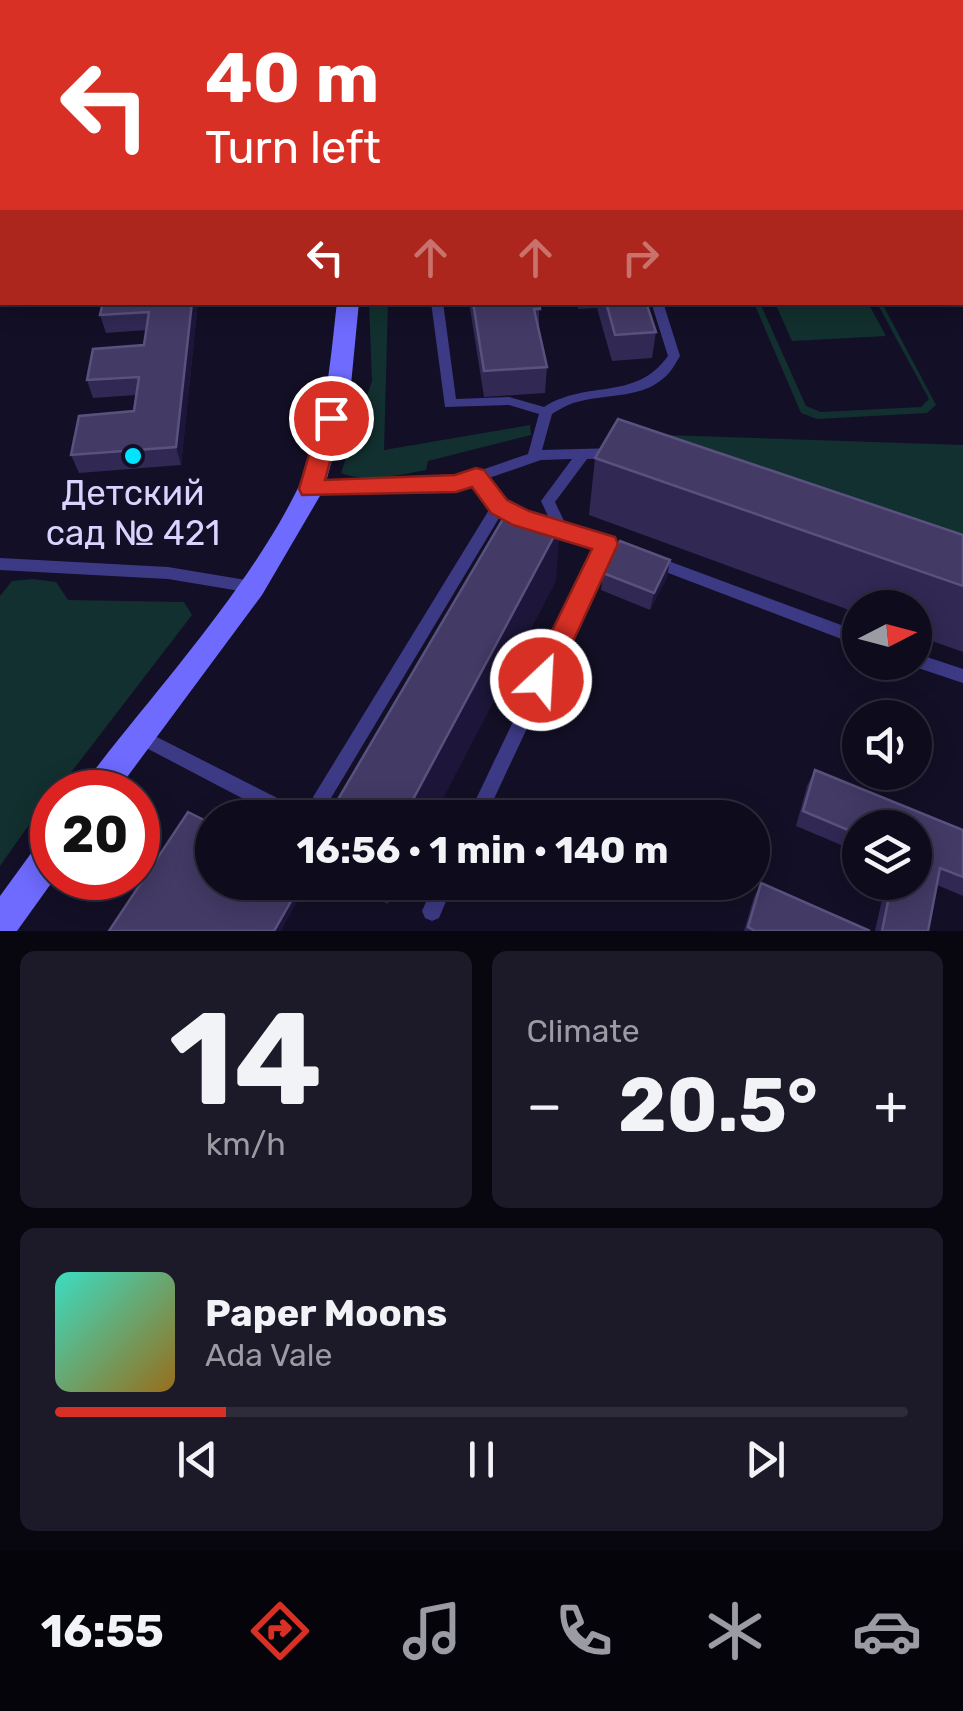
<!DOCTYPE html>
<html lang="en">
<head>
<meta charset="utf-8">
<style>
  :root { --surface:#0e0b1c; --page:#1c1929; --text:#f1f3f6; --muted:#9b9ba3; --line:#2e2b3b; --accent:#d93025 }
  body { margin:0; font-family:Rubik,sans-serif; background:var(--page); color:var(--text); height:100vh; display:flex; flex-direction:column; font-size:38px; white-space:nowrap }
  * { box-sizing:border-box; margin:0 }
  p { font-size:32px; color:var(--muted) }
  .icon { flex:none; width:55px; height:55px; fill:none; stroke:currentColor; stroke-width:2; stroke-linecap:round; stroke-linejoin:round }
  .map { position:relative; height:931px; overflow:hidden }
  .sheet { display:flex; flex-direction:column; gap:20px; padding:20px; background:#08060f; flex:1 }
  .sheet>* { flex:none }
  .hud { position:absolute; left:0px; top:0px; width:965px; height:305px; box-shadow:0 5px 25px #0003,0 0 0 2px var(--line); background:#d93025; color:#fff; overflow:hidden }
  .needle { width:65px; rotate:84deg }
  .fabs { position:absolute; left:842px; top:590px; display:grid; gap:20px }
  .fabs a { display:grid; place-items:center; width:90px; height:90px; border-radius:50%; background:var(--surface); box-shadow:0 5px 25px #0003,0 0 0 2px var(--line); font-size:50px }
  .speed { position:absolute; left:30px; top:770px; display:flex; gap:20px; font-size:50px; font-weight:700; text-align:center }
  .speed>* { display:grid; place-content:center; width:130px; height:130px; border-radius:50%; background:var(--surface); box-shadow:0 5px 25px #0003,0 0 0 2px var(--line); line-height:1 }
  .speed .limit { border:15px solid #d22; background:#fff; color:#111 }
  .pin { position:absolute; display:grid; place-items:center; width:85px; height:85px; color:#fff; margin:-42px; border:5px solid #fff; border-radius:50%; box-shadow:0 2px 10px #0007 }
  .me { position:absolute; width:110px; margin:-55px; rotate:25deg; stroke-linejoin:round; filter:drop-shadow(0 0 8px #0008) }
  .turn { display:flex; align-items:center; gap:35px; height:210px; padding:0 40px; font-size:45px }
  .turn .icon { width:130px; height:130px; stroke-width:2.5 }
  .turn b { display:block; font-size:70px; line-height:85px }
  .lanes { display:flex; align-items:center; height:95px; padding:0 40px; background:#0003; justify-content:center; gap:50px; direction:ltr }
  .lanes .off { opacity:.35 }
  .big { font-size:75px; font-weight:700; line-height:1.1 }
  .sheet .card { flex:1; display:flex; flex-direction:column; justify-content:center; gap:15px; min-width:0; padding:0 35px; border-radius:15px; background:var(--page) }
  .sheet .dial { align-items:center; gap:0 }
  .dial b { font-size:130px; line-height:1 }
  .song { display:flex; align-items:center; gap:30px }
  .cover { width:120px; height:120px; border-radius:15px; background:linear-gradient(135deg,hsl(170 70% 55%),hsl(40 70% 35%)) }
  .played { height:10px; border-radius:5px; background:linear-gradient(90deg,var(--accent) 20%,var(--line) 20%) }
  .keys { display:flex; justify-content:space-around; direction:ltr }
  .heat { display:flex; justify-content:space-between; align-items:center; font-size:55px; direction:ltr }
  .sheet .tiles { flex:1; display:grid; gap:20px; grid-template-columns:1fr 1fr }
  .card:last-child { grid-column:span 2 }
  .trip { position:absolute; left:195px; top:800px; width:575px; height:100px; border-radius:50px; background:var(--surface); box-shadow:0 5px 25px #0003,0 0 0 2px var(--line); font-weight:700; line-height:100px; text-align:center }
  .tabs { display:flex; height:160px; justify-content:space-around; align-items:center; background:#06040b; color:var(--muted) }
  .tabs .icon { width:70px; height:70px }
  .tabs .on { color:var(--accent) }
  .tabs b { font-size:45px; color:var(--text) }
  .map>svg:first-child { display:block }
  .green { fill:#12302f }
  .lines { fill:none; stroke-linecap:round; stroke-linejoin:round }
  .lane { fill:#3d3a85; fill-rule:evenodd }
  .secondary { fill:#6f6bff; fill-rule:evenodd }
  .wall { fill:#312854 }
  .shaded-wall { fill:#1d163a }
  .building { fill:#433a66; stroke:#5a527e; stroke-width:2.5 }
  .route { fill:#d93025; stroke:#8d1f18; stroke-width:2.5 }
  .poi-dot { fill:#00e5ff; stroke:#130f26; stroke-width:4 }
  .labels { text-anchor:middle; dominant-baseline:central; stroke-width:10; stroke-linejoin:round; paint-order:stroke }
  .poi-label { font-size:35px; fill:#d9d4ff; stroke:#130f26 }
</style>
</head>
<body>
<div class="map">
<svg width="963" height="931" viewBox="0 0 963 931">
  <rect width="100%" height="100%" fill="#130f26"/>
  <!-- green -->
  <g class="green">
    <path d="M369 303H388L384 450 530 425 531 435 428 461 426 470C400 475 367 483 341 473L372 381Z"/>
    <path d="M775 303H868L886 336 792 341Z"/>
    <path d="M877 303H882L936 405 927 413 817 419 801 413 754 303H760L806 406 821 412 921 407 929 399Z"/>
    <path d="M634 434 963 445V558Z"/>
    <path d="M33 579 56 582 68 600 184 602 192 615 56 792H52L0 866V596L12 581Z"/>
  </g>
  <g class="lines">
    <!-- lane -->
    <g class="lane">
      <path d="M644 0H656L658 2H647Z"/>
      <path d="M685 0H698L694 2H683Z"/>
      <path d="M807 0H819L816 2H805Z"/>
      <path d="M918 0H929L931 2H921Z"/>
      <path d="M0 2H5H2V12L0 13Z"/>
      <rect x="962" y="16" width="1" height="6"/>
      <rect x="962" y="65" width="1" height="6"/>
      <rect x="962" y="179" width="1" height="6"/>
      <path d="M431 302H443L456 399 509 397 544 407C588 379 635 402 668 356L651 302H663L680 356C676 362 672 371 666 376 644 398 609 394 581 401 570 403 562 408 552 414L542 450 616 448 623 453 616 458 587 459 555 502 565 523 635 548 637 552 635 556 630 558 610 551 485 818H467L597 546 555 531 541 501 572 459 541 460 486 479 510 508 508 512 502 513 328 803 322 805 316 803 313 797 492 505 474 483 456 489 311 494 306 493 304 489 306 485 455 479 528 454 539 414 509 405 445 407Z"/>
      <path d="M655 556 860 632V646L650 566 648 562 650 558Z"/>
      <path d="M0 558 168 567 252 581 257 583 260 587 257 591 252 593 168 579 0 570Z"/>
      <path d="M915 653 963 669V683L909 665 908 662H915Z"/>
      <path d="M139 728 295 807 298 813 296 818H280L133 741 131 736 133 731Z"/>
      <path d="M435 882H454L439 918 432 921 425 918 422 911Z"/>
    </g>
    <!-- secondary -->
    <g class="secondary">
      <path d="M297 0H311L312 2H297Z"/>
      <path d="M337 302H359L350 395 324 489 262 595 116 792H81L86 781C155 691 247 591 297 490 325 435 330 363 337 302Z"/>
      <path d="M52 837 55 878 17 931H0V896L40 841Z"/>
    </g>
  </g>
  <!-- wall -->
  <g class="wall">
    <rect x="193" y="0" width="52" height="2"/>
    <path d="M695 0H788L793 2H695Z"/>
    <path d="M962 77 963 78V167L962 166Z"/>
    <rect x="0" y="116" width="2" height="122"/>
    <path d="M103 302H198L181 465 79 473 71 455 134 411 136 395 93 398 87 380 144 345 147 330 106 333 100 315Z"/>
    <path d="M469 302H574L539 305V331L547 367 545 393 484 397Z"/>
    <path d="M577 302H646L656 332 652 358 612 361 597 308 578 309Z"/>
    <path d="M595 458 963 535V652L915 635V608H860V614L589 515Z"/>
    <path d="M670 560 667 577 650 610 601 590 603 573Z"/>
    <path d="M815 770 963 830V896L937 885 928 931H875L886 882H915V828H860V853L796 826 807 786Z"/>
    <path d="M343 882H399L388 904Z"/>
    <path d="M761 883 870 931H744L754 897Z"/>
  </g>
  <!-- shaded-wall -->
  <g class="shaded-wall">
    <path d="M2 147V222L0 215V154Z"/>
    <path d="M192 302H198L181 465 176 447Z"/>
    <path d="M560 525 556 581 433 818H403Z"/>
    <path d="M670 560 667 577 650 610 654 593Z"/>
    <path d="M302 882H308L281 931H274Z"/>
    <path d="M384 882H399L388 904Z"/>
  </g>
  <!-- building -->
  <g class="building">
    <path d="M556 0H583L586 2H558Z"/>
    <path d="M632 0H647L653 2H634L630 1Z"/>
    <path d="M743 0H788L793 2H748Z"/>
    <path d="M0 116H2V147L0 154Z"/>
    <path d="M103 302H192L176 447 71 455 79 416 134 411 139 377 87 380 93 349 144 345 149 312 100 315Z"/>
    <path d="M473 302H539L540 309H534L547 367 484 371Z"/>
    <path d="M606 302H646L656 332 615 335Z"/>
    <path d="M618 419 963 535V586L595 458Z"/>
    <path d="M510 507 560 525 403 818H327Z"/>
    <path d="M620 541 670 560 654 593 603 573Z"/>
    <path d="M815 770 963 830V877L940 868 928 931H882L892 882H915V828H860V835L803 811Z"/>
    <path d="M188 812 212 824V882H302L274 931H109Z"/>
    <path d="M761 883 870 931H755L748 927Z"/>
  </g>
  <!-- route -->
  <path class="route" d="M331 411 342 418 325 480 455 475 476 468 484 470 507 500 529 511 615 537 618 544 551 689 541 692 532 689 528 680 592 549 513 525 491 513 472 487 456 492 302 495 299 489 320 418Z"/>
  <!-- markers -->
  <circle class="poi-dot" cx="133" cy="456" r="10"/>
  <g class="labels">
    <!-- poi labels -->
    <g class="poi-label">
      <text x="133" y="493">Детский<tspan x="133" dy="40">сад № 421</tspan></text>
    </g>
  </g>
</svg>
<div class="fabs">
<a><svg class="needle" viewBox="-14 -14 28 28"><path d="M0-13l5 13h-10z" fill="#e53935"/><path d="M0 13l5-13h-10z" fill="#9b9ba3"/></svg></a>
<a><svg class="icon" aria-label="sound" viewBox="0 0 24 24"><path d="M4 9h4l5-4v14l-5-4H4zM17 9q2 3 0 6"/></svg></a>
<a><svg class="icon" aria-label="layers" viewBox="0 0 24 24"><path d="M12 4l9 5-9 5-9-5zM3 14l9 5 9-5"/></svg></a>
</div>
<div class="speed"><div class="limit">20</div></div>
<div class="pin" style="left:331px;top:418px;background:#d93025"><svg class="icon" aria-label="arrive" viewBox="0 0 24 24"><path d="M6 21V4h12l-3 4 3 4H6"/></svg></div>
<svg class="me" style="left:541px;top:680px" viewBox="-20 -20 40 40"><circle r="17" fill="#d93025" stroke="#fff" stroke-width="3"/><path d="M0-11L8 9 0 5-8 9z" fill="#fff"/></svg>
<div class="trip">16:56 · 1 min · 140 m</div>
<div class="hud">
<div class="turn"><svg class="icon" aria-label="left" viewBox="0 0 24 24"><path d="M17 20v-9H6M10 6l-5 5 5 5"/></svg><div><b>40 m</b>Turn left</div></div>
<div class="lanes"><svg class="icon" aria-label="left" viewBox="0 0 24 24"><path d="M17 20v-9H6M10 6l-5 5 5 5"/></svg><svg class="icon off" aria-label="ahead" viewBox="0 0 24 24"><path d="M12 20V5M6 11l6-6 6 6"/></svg><svg class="icon off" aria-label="ahead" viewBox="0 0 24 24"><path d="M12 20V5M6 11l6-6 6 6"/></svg><svg class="icon off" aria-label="right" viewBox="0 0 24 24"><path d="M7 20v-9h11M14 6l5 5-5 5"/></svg></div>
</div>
</div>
<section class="sheet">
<div class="tiles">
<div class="card dial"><b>14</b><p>km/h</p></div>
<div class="card"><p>Climate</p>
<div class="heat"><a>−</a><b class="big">20.5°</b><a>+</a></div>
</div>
<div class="card">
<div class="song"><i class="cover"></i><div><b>Paper Moons</b><p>Ada Vale</p></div></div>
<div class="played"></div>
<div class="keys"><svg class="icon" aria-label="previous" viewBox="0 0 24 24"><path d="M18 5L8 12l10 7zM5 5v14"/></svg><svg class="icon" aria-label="pause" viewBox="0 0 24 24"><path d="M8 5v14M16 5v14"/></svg><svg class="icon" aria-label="next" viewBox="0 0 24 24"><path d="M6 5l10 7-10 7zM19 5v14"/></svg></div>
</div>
</div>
</section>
<nav class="tabs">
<b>16:55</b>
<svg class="icon on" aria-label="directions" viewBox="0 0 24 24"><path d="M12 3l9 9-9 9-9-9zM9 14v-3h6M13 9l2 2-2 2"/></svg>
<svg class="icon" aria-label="music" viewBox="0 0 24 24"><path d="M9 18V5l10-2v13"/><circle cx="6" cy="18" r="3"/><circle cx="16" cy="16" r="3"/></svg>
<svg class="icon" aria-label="phone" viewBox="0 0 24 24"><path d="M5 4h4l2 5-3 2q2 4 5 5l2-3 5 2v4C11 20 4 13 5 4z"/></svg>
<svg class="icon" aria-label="climate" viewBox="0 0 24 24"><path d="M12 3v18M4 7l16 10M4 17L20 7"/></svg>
<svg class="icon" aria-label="car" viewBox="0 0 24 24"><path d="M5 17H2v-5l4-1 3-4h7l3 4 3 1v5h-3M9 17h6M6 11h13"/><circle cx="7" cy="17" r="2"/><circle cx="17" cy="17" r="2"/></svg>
</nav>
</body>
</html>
